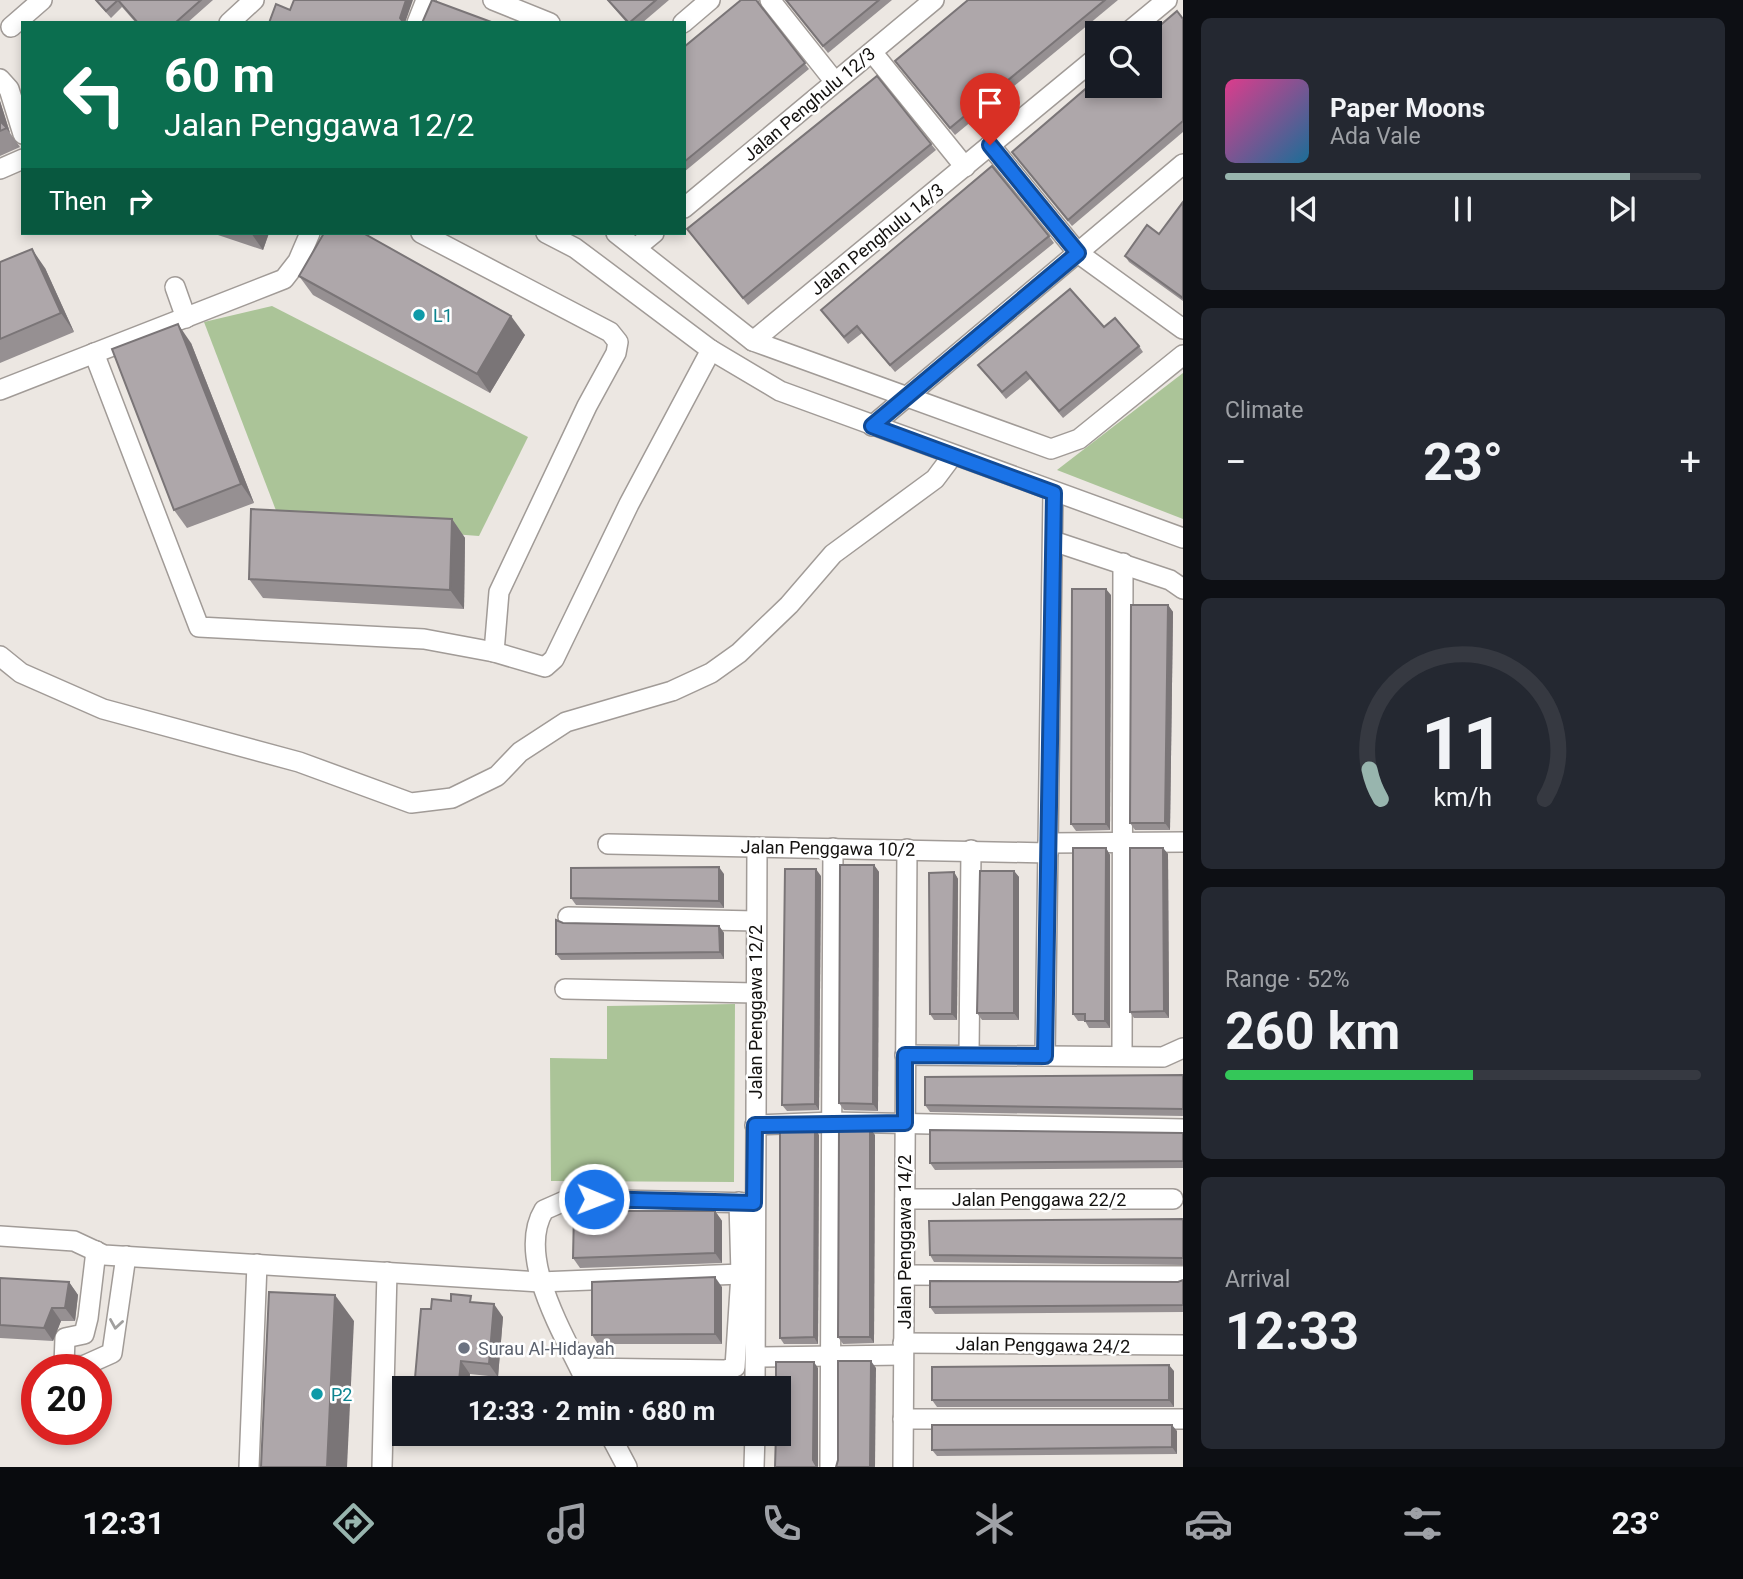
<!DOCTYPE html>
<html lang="en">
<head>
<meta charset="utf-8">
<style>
  :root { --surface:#171b24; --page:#242831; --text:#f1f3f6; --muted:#9ea1a6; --line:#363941; --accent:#98b5ae }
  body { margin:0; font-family:Roboto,sans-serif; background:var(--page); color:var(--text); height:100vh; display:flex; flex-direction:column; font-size:26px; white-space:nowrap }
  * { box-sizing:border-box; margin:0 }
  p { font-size:23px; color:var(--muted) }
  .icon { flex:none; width:38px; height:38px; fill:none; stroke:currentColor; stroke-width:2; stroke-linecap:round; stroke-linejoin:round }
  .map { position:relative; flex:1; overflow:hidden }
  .details { display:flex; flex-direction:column; gap:18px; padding:18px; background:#0d0f14; width:560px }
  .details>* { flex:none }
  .guide { position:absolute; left:21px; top:21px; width:665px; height:214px; border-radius:0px; box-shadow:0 4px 10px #0003; background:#0b6e4f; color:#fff; overflow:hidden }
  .fabs { position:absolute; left:1085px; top:21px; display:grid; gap:14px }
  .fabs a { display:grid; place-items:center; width:77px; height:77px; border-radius:0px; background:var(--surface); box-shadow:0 4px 10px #0003; font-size:35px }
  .speed { position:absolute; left:21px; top:1354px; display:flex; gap:14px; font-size:35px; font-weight:700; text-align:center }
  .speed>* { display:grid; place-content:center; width:91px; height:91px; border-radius:50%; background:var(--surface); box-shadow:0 4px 10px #0003; line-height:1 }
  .speed .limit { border:10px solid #d22; background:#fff; color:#111 }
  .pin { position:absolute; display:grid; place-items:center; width:60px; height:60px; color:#fff; margin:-72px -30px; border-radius:50% 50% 50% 0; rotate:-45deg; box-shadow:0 0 7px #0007 }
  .pin .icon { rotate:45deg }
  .me { position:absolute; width:77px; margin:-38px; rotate:91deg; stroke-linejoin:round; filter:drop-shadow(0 0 5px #0008) }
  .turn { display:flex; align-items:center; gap:24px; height:147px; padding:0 28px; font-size:32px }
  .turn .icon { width:91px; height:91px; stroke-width:2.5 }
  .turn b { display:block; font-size:49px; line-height:60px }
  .then { display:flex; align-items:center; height:66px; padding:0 28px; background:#0003; gap:14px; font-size:26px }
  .big { font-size:52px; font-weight:700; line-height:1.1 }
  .details .tile { flex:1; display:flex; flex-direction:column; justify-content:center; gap:10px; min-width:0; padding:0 24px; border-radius:10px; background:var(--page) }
  .details .dial { align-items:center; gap:0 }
  .dial svg { height:182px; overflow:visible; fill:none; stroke:var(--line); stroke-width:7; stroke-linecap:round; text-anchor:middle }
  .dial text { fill:var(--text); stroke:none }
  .song { display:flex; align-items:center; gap:21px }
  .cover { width:84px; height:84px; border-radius:10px; background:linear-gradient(135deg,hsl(330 70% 55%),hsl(200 70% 35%)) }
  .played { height:7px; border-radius:4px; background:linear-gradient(90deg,var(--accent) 85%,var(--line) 85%) }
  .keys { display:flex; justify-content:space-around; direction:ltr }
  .heat { display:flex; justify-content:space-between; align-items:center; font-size:38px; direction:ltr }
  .charge { height:10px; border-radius:5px; background:linear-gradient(90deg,#34c759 52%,var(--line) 0) }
  .trip { position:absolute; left:392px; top:1376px; width:399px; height:70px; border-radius:0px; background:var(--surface); box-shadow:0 4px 10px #0003; font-weight:700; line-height:70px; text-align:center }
  .dock { display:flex; height:112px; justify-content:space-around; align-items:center; background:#090b0e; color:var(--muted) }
  .dock .icon { width:49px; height:49px }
  .dock .active { color:var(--accent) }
  .dock b { font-size:32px; color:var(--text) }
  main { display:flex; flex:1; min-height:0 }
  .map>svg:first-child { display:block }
  .green { fill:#abc498 }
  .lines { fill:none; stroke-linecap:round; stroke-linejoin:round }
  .minor-casing { stroke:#a19b97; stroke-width:22 }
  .minor { stroke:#fff; stroke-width:19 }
  .wall { fill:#969092 }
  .shaded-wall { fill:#7a7577 }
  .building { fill:#aea7aa; stroke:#7a7577; stroke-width:2 }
  .oneway { stroke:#a1a09f }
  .route-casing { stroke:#114b97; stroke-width:18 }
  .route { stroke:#1a73e8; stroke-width:12 }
  .culture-dot { fill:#0f9aa8; stroke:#fff; stroke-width:2.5 }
  .worship-dot { fill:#6b7280; stroke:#fff; stroke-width:2.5 }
  .labels { text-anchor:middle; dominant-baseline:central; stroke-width:5; stroke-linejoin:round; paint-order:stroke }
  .street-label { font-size:18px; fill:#13110f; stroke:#fff }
  .culture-label { font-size:18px; fill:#0d838f; stroke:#fff; text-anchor:start }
  .worship-label { font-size:18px; fill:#5b616d; stroke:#fff; text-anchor:start }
</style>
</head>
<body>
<main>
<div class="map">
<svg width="1183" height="1467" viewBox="0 0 1183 1467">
  <rect width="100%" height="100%" fill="#ece7e2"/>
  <!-- green -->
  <g class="green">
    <path d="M272 306 528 437 479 536 280 521 204 322Z"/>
    <path d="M1183 373V519L1057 470Z"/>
    <path d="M735 1004 734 1182 551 1181 550 1058 607 1059V1006Z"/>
  </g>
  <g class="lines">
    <!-- minor casing -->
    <g class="minor-casing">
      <g id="minor">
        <path d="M493 0 550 23"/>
        <path d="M770 0 835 82"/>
        <path d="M229 23 254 0"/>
        <path d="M417 23 426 0"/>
        <path d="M683 23 710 0"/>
        <path d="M11 27 42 0"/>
        <path d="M1127 33 1167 0"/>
        <path d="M872 52 965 167"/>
        <path d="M0 79 9 89 23 134"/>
        <path d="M990 145 1078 253 1183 329"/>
        <path d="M0 169 23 159"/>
        <path d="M684 208 934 0"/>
        <path d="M421 233 610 332 618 342 616 353 587 406 499 592 494 652"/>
        <path d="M546 233 575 248 711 350 780 391 1183 538"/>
        <path d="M616 233 753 341 1051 449 1079 439 1183 355"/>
        <path d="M637 247 654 233"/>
        <path d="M175 287 186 318"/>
        <path d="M753 341 1097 57"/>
        <path d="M94 353 199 627 424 639 494 652 545 667 554 659 629 504 711 350"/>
        <path d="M0 390 284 279 298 261 310 233"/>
        <path d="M872 426 1183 164"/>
        <path d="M1053 541 1170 580 1183 589"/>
        <path d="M0 656 21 673 103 709 299 762 411 803 452 798 497 776 520 752 566 722 672 691 711 673 739 653 789 605 833 554 935 479 953 455"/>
        <path d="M1048 843 1183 842"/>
        <path d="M608 844 1048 853"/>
        <path d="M568 917 756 921"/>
        <path d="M565 989 755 993"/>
        <path d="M905 1055 1163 1057 1183 1048"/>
        <path d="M969 1055 971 850"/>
        <path d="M1122 1055 1123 563"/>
        <path d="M1045 1056 1053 493"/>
        <path d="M755 1125 832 1122 1183 1129"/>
        <path d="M905 1199H1173"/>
        <path d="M0 1236 74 1241 104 1255 540 1282 741 1274"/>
        <path d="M96 1251 88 1318 84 1334 65 1338 64 1365 83 1366 112 1353 126 1256"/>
        <path d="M904 1275 1183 1276"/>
        <path d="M903 1343 1183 1345"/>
        <path d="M756 1357 903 1355"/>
        <path d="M580 1368 725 1370 735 1367 741 1274 739 1202"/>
        <path d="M589 1388C569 1342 514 1259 544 1210L569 1199 754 1203"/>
        <path d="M755 1388 757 847"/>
        <path d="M903 1419H1183"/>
        <path d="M609 1433 627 1467"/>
        <path d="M249 1467 257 1264"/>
        <path d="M382 1467 387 1272"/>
        <path d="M754 1467 755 1433"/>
        <path d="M830 1467 833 848"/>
        <path d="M903 1467 907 849"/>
      </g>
    </g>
    <!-- minor -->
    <use href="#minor" class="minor"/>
  </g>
  <!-- wall -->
  <g class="wall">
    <path d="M95 0H213L187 23H136L122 7 111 18Z"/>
    <path d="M607 0H669L642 23H627Z"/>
    <path d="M759 0 760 7 809 69 684 172V47Z"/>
    <path d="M786 0H892L828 53Z"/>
    <path d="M968 0H1118L955 135 895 61Z"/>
    <path d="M1183 19V132L1072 226 1012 152Z"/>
    <path d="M0 101 10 133 20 147 0 156Z"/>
    <path d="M931 144 936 150 748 305 687 229Z"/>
    <path d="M1183 202V301L1129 262 1125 256 1159 234Z"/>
    <path d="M212 233H269L263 250Z"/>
    <path d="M1049 236 1054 243 895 372 862 333 848 344 821 310Z"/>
    <path d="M0 262 45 268 74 332 0 363Z"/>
    <path d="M299 276 525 335 490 393 313 295Z"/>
    <path d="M1104 327 1139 346 1143 352 1063 418 1030 379 1006 399 978 365Z"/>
    <path d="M191 343 254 503 187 528 174 510Z"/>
    <path d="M452 519 465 538 464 609 263 598 249 579Z"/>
    <path d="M1111 595 1110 830 1076 831 1071 824Z"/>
    <path d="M1168 605 1173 612 1170 830H1135L1130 823Z"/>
    <path d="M1106 848 1110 855V1028H1089L1085 1021H1078L1073 1014Z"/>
    <path d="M1163 848 1168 854 1169 1018H1134L1130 1012Z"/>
    <path d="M874 865 879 872 878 1111 844 1110 839 1103Z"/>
    <path d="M1014 871 1019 877V1020H982L977 1013Z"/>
    <path d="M954 872 958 879 957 1020H934L930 1014Z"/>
    <path d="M724 874V908L576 905 571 898Z"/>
    <path d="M821 876 819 1110 787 1111 782 1105Z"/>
    <path d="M563 923 719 926 724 933V959L561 960 556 954Z"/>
    <path d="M1183 1075V1116L930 1112 925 1105Z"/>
    <path d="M1183 1133V1168L935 1170 930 1163Z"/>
    <path d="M819 1135 818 1344H784L780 1338Z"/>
    <path d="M875 1135 874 1343 843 1344 838 1337Z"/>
    <path d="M715 1211 722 1221V1263L580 1268 573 1258Z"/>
    <path d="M1183 1219V1265L934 1262 930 1255Z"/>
    <path d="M0 1278 69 1282 78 1295 75 1321H61L53 1341 0 1338Z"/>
    <path d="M1183 1280V1312L935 1314 930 1307 1178 1282Z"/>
    <path d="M722 1287V1344H598L592 1335Z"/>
    <path d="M476 1303 503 1317 498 1377 470 1374 468 1388H422L415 1378 431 1309Z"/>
    <path d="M1174 1371V1407H937L932 1400Z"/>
    <path d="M1177 1431V1454L937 1456 932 1450Z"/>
  </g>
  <!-- shaded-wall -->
  <g class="shaded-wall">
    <path d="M406 0H413L405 23H404L400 18Z"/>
    <path d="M0 101 10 133 0 121Z"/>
    <path d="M251 233H269L263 250Z"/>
    <path d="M32 249 45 268 74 332 61 313Z"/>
    <path d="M511 316 525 335 490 393 477 374Z"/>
    <path d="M178 324 191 343 254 503 241 484Z"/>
    <path d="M452 519 465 538 464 609 450 590Z"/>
    <path d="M1106 589 1111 595 1110 830 1106 824Z"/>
    <path d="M1168 605 1173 612 1170 830 1165 823Z"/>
    <path d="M1106 848 1110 855V1028L1105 1021Z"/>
    <path d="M1163 848 1168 854 1169 1018 1164 1011Z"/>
    <path d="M874 865 879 872 878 1111 873 1104Z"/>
    <path d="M719 867 724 874V908L719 901Z"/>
    <path d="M816 869 821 876 819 1110 815 1104Z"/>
    <path d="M1014 871 1019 877V1020L1014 1013Z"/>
    <path d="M954 872 958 879 957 1020 952 1014Z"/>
    <path d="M719 926 724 933V959L720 952Z"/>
    <path d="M815 1128 819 1135 818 1344 814 1337Z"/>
    <path d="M870 1128 875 1135 874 1343 870 1337Z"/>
    <path d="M715 1211 722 1221V1263L715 1253Z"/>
    <path d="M715 1277 722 1287V1344L715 1334Z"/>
    <path d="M69 1282 78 1295 75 1321 65 1308Z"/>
    <path d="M335 1295 354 1321 347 1467H327Z"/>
    <path d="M494 1304 503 1317 498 1377 489 1364Z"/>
    <path d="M52 1308 61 1321 53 1341 44 1328Z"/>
    <path d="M461 1361 470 1374 468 1388H463L459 1381Z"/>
    <path d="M871 1361 876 1368 875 1467H870Z"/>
    <path d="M814 1362 818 1368V1467H817L813 1460Z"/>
    <path d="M1169 1365 1174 1371V1407L1169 1400Z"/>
    <path d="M1172 1425 1177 1431V1454L1172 1447Z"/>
  </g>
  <!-- building -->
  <g class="building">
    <path d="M96 0H201L175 23H138L118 0 106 11Z"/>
    <path d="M294 0H406L400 18 404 23H269L276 4 290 10Z"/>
    <path d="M432 0 494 23H422Z"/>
    <path d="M608 0H656L629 23Z"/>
    <path d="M741 0H756L805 63 684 162V47Z"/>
    <path d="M786 0H879L823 46Z"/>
    <path d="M968 0H1105L950 128 895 61Z"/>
    <path d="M1177 11 1183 19V121L1068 220 1012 152 1097 79V86H1150V34Z"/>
    <path d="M877 76 931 144 743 298 687 229Z"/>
    <path d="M0 121 7 128 0 131Z"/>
    <path d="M992 166 1049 236 890 365 857 326 844 337 821 310Z"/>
    <path d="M1183 202V298L1125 256 1147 225 1159 234Z"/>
    <path d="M324 233H363L511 316 477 374 299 276Z"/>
    <path d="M32 249 61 313 0 339V262Z"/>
    <path d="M1070 289 1104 327 1115 318 1139 346 1059 411 1026 372 1002 392 978 365Z"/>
    <path d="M178 324 241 484 174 510 112 349Z"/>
    <path d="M251 509 452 519 450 590 249 579Z"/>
    <path d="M1072 589H1106V824H1071Z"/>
    <path d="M1131 605H1168L1165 823H1130Z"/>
    <path d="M1073 848H1106L1105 1021H1085V1014H1073Z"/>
    <path d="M1130 848H1163L1164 1011 1130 1012Z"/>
    <path d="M840 865H874L873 1104 839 1103Z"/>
    <path d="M719 867V901L571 898V868Z"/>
    <path d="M785 869H816L815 1104 782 1105Z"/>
    <path d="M980 871H1014V1013H977Z"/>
    <path d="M954 872 952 1014H930L929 873Z"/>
    <path d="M556 920 563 923 719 926 720 952 556 954Z"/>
    <path d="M1183 1075V1109L925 1105V1077Z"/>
    <path d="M815 1128 814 1337 780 1338V1129Z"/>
    <path d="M839 1128H870V1337H838Z"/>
    <path d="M930 1130 1183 1133V1161L930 1163Z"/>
    <path d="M574 1211H715V1253L573 1258Z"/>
    <path d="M1183 1219V1258L930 1255 929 1221Z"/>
    <path d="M715 1277V1334L592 1335V1282Z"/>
    <path d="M0 1278 69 1282 65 1308H52L44 1328 0 1325Z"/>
    <path d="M1183 1280V1305L930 1307V1281L1178 1282Z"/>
    <path d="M269 1292 335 1295 327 1467H261Z"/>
    <path d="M451 1294 471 1296 470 1302 494 1304 489 1364 461 1361 459 1381 415 1378 421 1309H431L432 1299 451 1301Z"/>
    <path d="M838 1361H871L870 1467H836L838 1460Z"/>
    <path d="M776 1362H814L813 1460 817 1467H775L776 1433H779V1388H776Z"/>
    <path d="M1169 1365V1400H932V1367Z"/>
    <path d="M932 1425H1172V1447L932 1450Z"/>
  </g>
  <!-- one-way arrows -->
  <defs><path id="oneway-chevron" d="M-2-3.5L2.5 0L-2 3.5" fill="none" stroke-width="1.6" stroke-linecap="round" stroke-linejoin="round" transform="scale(1.75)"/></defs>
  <use class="oneway" href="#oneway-chevron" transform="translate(116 1324) rotate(99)"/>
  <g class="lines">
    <!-- route casing -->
    <g class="route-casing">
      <path id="route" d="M594 1199 754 1203 755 1125 905 1123V1055L1045 1056 1054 493 872 426 1078 253 990 145"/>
    </g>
    <!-- route -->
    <use href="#route" class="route"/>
  </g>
  <!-- markers -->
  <g class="culture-dot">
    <circle cx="419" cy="315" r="7"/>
    <circle cx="317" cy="1394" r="7"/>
  </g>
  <circle class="worship-dot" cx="464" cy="1348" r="7"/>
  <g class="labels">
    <!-- street labels -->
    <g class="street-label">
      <text transform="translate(809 104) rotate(-40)">Jalan Penghulu 12/3</text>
      <text transform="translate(877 239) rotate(-39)">Jalan Penghulu 14/3</text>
      <text transform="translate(828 848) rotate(1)">Jalan Penggawa 10/2</text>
      <text transform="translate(755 1012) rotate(-90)">Jalan Penggawa 12/2</text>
      <text x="1039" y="1199">Jalan Penggawa 22/2</text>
      <text transform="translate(904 1242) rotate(-90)">Jalan Penggawa 14/2</text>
      <text transform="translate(1043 1345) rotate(1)">Jalan Penggawa 24/2</text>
    </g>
    <!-- culture labels -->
    <g class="culture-label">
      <text x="433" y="315">L1</text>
      <text x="331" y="1394">P2</text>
    </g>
    <!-- worship labels -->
    <g class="worship-label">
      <text x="478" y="1348">Surau Al-Hidayah</text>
    </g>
  </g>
</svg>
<div class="fabs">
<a><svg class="icon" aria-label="search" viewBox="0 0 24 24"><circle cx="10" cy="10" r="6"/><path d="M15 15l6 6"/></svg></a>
</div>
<div class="speed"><div class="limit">20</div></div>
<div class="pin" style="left:990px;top:145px;background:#d93025"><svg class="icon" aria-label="arrive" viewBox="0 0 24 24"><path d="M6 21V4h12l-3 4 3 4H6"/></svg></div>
<svg class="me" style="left:594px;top:1199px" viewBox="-20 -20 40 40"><circle r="17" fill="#1a73e8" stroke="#fff" stroke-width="3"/><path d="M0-11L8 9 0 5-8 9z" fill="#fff"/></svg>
<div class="trip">12:33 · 2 min · 680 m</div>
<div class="guide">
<div class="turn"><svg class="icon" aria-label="left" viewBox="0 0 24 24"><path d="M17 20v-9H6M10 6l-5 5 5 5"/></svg><div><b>60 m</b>Jalan Penggawa 12/2</div></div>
<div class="then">Then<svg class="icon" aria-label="right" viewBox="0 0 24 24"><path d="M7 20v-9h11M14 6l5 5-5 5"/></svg></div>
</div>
</div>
<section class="details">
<div class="tile">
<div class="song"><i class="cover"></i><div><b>Paper Moons</b><p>Ada Vale</p></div></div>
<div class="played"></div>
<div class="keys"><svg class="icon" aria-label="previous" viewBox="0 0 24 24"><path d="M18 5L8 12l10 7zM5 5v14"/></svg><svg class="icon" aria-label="pause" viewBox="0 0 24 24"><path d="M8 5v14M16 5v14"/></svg><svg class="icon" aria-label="next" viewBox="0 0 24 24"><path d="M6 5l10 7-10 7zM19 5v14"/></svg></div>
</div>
<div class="tile"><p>Climate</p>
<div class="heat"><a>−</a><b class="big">23°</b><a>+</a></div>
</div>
<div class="tile dial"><svg viewBox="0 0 100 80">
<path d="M14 69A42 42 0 1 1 86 69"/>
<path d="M14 69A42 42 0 0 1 9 56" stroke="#98b5ae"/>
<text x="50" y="56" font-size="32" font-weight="700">11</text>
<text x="50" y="72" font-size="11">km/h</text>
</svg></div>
<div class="tile"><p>Range · 52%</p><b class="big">260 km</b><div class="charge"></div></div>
<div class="tile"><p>Arrival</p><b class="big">12:33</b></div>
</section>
</main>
<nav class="dock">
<b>12:31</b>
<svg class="icon active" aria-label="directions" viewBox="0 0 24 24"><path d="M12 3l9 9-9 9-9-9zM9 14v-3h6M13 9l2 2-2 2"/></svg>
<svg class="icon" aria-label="music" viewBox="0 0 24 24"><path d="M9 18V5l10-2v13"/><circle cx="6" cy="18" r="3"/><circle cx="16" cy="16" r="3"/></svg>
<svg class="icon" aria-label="phone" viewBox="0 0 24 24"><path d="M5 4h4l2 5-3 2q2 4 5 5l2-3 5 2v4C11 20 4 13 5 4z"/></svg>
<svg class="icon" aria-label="climate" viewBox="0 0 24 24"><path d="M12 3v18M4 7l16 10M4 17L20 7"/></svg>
<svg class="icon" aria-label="car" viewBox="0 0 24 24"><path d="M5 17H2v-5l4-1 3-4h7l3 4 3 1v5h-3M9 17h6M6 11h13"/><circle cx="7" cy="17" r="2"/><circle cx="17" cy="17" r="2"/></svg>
<svg class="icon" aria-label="filters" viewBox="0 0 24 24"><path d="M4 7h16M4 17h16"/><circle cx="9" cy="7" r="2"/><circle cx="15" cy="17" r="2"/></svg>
<b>23°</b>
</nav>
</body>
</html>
